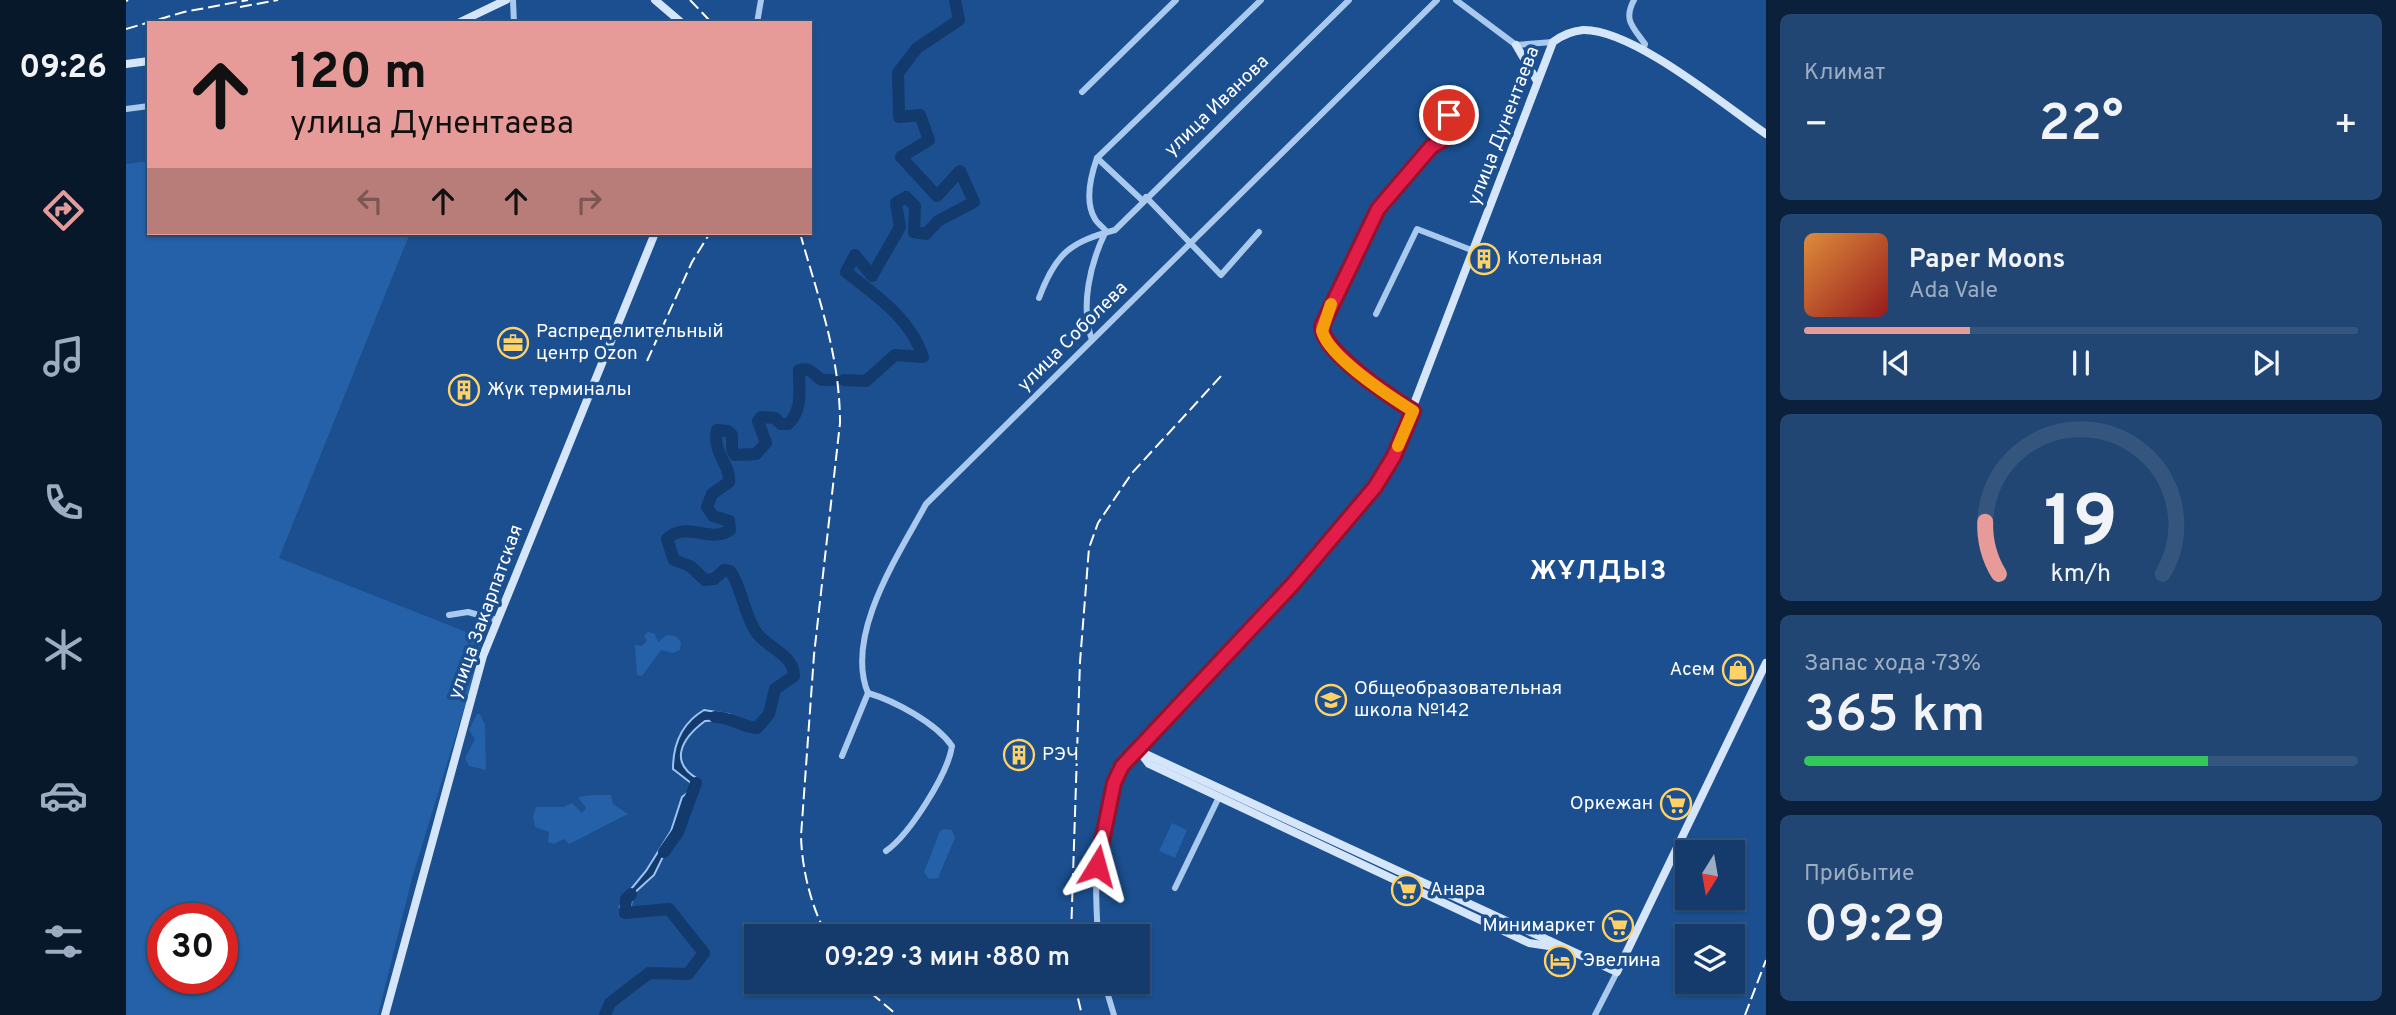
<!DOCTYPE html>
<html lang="ru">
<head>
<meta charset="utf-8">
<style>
  :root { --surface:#143b6b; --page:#214673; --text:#f1f3f6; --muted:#9dadc1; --line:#33557e; --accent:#e69b98 }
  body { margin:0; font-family:Overpass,sans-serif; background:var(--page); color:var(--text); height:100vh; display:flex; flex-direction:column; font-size:26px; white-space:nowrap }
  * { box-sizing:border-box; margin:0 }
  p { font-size:23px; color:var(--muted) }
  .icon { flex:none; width:38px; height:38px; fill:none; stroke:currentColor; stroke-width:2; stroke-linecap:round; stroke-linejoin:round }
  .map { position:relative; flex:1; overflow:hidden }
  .sheet { display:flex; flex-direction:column; gap:14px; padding:14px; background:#0b203b; width:630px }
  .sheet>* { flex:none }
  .top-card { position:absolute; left:21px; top:21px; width:665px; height:214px; border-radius:0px; box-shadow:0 2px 5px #0004,0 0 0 2px var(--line); background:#e69b98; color:#111; overflow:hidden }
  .needle { width:46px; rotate:191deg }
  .controls { position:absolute; left:1549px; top:840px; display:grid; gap:14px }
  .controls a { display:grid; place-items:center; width:70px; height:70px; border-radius:0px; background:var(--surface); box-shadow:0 2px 5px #0004,0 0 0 2px var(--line); font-size:35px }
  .speed { position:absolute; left:21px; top:903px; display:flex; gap:14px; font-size:35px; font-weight:700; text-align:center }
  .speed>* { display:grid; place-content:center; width:91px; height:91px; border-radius:50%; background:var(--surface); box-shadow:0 2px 5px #0004,0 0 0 2px var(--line); line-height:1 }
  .speed .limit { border:10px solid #d22; background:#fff; color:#111 }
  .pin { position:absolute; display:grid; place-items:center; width:60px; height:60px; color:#fff; margin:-30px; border:4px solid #fff; border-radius:50%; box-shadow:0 2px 7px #0007 }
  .me { position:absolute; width:77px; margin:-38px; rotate:8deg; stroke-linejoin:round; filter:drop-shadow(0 0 5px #0008) }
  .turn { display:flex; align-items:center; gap:24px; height:147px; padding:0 28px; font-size:32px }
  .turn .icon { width:91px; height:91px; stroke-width:2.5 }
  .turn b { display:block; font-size:49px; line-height:60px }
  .lanes { display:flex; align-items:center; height:66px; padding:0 28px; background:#0003; justify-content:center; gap:35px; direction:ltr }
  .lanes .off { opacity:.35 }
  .big { font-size:52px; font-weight:600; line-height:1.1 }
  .sheet .card { flex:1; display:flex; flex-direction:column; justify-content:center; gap:10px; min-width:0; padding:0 24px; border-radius:10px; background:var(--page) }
  .sheet .dial { align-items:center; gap:0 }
  .dial svg { height:182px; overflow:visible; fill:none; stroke:var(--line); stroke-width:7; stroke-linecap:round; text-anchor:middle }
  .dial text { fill:var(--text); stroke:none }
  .song { display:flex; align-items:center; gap:21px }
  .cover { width:84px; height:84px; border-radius:10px; background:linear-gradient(135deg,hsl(30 70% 55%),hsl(0 70% 35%)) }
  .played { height:7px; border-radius:4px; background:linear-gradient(90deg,var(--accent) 30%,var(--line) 30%) }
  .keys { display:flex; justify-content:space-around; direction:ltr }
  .heat { display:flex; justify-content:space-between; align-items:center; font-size:38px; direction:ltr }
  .charge { height:10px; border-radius:5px; background:linear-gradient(90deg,#34c759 73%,var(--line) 0) }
  .trip { position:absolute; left:618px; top:924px; width:406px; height:70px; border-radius:0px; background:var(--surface); box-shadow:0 2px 5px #0004,0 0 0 2px var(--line); font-weight:600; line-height:70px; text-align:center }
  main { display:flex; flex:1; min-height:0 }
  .tab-bar { display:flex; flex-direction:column; width:126px; justify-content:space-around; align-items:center; background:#08182b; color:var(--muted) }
  .tab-bar .icon { width:49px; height:49px }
  .tab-bar .active { color:var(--accent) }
  .tab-bar b { font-size:32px; color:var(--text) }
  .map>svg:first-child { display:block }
  .green { fill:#2461a8; fill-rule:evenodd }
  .water { fill:#123a6d; stroke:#9cc4f0; stroke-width:2 }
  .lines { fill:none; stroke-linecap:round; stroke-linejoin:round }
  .river { stroke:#123a6d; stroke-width:12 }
  .street { stroke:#a9c9ee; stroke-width:6 }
  .secondary { stroke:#d6e6fa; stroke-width:8 }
  .rail { stroke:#fff; stroke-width:2; stroke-dasharray:12 5; stroke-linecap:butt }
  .route-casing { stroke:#92132f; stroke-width:18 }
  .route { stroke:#e11d48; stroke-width:12 }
  .slow { stroke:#f59e0b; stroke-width:12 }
  .labels { text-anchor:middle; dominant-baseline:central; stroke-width:7; stroke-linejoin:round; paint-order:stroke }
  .street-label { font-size:19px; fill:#fff; stroke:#1b4f8f }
  .poi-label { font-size:19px; fill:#fff; stroke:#1b4f8f; text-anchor:start }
  .district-label { font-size:26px; font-weight:bold; letter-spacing:2px; fill:#fff; stroke:#1b4f8f }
</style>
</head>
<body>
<main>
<nav class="tab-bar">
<b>09:26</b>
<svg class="icon active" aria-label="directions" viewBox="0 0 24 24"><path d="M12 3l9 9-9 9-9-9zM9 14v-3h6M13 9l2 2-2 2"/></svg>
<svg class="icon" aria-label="music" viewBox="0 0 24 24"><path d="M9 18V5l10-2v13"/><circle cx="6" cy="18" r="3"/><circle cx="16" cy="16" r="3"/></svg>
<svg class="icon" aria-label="phone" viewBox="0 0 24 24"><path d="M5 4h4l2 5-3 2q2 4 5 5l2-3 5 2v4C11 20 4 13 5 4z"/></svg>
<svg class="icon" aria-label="climate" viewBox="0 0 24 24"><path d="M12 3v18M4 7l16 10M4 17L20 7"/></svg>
<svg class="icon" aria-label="car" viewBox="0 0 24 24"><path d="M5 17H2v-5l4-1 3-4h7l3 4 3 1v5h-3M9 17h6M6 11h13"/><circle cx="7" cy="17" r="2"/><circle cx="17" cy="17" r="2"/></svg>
<svg class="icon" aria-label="filters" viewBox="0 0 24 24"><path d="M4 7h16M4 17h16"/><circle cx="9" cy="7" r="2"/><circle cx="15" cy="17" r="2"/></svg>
</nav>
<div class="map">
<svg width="1640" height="1015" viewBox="0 0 1640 1015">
  <rect width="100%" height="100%" fill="#1b4f8f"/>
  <!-- green -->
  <g class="green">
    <path d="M23 161V233H284L153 558 348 635 356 650 286 878 252 1015H0V164ZM37 919H96V978H37Z"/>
    <path d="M522 632 529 634 532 642 541 635 549 636 555 642 554 650 547 653 535 650 516 676 511 675 509 645 516 646 521 641 518 636Z"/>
    <path d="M351 714H354L359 725 360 770 343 766 339 758 349 739 343 730Z"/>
    <path d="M466 795H485L487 804 502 814 443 844 438 839 428 844 422 842 423 832 409 827 407 817 410 807H438L446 803 456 813 460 808 452 797Z"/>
    <path d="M1046 823 1061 830 1049 858 1033 851Z"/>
    <path d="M818 829 826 830 829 838 812 878 803 879 798 872 814 831Z"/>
  </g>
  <!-- water -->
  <path class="water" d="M578 710 603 714 602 720 579 721C556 738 542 762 572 779L573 786 557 809 553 824 528 875 506 895 505 906 494 907 496 900 520 871 545 831 556 797 566 789 565 783 547 769C547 745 556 723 578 710Z"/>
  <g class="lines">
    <!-- river -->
    <g class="river">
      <path d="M718 380 740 381 769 355 797 357C785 319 751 296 720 272L729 255 746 276 774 227 770 203 780 197 789 206 788 232 800 234 812 221 848 202 834 171 811 196 775 157 803 140 794 115 773 117 772 73 791 48 833 20 829 0"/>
      <path d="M589 717C605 717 616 727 631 728L643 714 649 689 668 676C668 654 641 648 630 632 618 614 615 585 604 571L598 570 588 579 579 580 564 566 548 560 541 539C560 520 584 544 604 530L603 521 587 516 581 507 586 494 603 482C605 464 586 454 591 430L602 431 606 435V449L609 455 630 454 640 443 632 421 635 417 649 418 655 424H662C677 411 673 389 673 370 686 367 687 375 696 380H708"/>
      <path d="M538 852 552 832 570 783"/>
      <path d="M479 1015 484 1003 523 973 562 974 578 953 543 909 499 913 500 899 505 894"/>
    </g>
    <!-- street -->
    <g class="street">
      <path d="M387 0 388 23"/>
      <path d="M1330 0 1390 45 1427 42"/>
      <path d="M1508 0C1497 20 1507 27 1519 44L1517 51"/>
      <path d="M631 23 635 0"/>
      <path d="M956 92 1050 0"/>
      <path d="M0 109 23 106"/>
      <path d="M971 158 1017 201"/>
      <path d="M1020 197 1095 275 1133 232"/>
      <path d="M980 231C977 227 971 223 969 219 958 201 965 175 971 158L1135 0"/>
      <path d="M913 298C930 252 945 242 989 230L1223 0"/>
      <path d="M1250 314 1291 229 1348 251"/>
      <path d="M966 340C954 307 964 264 979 233"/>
      <path d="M1287 411C1263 396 1204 357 1196 331L1202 310 1252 209 1305 147 1323 136 1321 105 1314 98"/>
      <path d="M323 615 342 612 371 620"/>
      <path d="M742 693C769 701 810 723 826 746 822 774 783 835 760 851"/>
      <path d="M716 756 742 693C718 635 773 554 800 504L1311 0"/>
      <path d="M1049 888 1093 797"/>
      <path d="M972 936C968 876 965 795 1013 751"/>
      <path d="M978 982 988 1015"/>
      <path d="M1469 1015 1491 972"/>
    </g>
    <!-- secondary -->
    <g class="secondary">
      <path d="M529 0 556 23"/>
      <path d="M332 23 380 0"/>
      <path d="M1390 45 1411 81"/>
      <path d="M0 64 23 61"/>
      <path d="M1013 751C1097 659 1203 562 1268 456L1427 42C1435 36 1446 31 1457 30 1507 29 1598 105 1640 134"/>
      <path d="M1013 751 1491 972 1640 663"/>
      <path d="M1013 751 1023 764 1403 943 1423 946"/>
      <path d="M259 1015 357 656 529 233"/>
    </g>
    <!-- rail -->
    <g class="rail">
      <path d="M564 0 586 23"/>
      <path d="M0 1 2 0"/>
      <path d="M114 7 152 0"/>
      <path d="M0 29 58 12 122 0"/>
      <path d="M674 233C692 297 714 355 714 423L688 655 675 836C676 870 685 906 701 936"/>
      <path d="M521 361 566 262 584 233"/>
      <path d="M945 936 954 662 963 548 972 523 1006 473 1096 375"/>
      <path d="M732 982 771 1015"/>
      <path d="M948 982 956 1015"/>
      <path d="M1619 1015 1640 960"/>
    </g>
  </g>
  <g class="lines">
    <!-- route casing -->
    <g class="route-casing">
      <path id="route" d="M971 866 988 783 996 766 1167 584 1249 487 1268 456 1287 411C1266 398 1194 350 1196 326L1252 209 1305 147 1323 136V115"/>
    </g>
    <!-- route -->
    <use href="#route" class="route"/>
    <!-- slow -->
    <path class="slow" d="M1205 304 1196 331C1203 357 1263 396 1287 411L1272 446"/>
  </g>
  <!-- icons -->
  <defs>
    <g id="building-ring" transform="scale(1.575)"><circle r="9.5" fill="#1b4f8f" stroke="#ffd166" stroke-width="1.5"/><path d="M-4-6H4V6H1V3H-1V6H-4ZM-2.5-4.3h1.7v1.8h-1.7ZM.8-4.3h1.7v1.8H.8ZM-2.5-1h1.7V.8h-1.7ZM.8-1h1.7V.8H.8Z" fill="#ffd166"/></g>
    <g id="office-ring" transform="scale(1.575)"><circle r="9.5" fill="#1b4f8f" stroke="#ffd166" stroke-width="1.5"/><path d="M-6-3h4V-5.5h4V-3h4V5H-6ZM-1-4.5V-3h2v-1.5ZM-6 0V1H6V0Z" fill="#ffd166"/></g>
    <g id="shop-ring" transform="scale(1.575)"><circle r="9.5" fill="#1b4f8f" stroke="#ffd166" stroke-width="1.5"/><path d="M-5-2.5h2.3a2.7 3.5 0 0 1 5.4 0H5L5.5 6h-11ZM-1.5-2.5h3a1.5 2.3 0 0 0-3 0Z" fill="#ffd166"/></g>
    <g id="school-ring" transform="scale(1.575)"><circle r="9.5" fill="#1b4f8f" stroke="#ffd166" stroke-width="1.5"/><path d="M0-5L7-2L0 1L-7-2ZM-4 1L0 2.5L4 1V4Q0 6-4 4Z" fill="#ffd166"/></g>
    <g id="supermarket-ring" transform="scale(1.575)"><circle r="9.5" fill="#1b4f8f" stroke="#ffd166" stroke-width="1.5"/><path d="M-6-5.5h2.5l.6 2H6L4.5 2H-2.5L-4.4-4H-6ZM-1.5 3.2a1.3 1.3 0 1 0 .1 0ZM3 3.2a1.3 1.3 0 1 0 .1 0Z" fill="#ffd166"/></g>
    <g id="hotel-ring" transform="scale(1.575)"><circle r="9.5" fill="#1b4f8f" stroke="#ffd166" stroke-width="1.5"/><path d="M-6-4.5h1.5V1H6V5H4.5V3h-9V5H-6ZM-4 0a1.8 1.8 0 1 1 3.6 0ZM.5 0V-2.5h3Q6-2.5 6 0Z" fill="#ffd166"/></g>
  </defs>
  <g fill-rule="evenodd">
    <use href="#building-ring" x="1358" y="259"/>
    <use href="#office-ring" x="387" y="343"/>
    <use href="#building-ring" x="338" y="390"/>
    <use href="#shop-ring" x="1612" y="670"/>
    <use href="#school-ring" x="1205" y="700"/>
    <use href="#building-ring" x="893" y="755"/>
    <use href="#supermarket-ring" x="1550" y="804"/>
    <use href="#supermarket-ring" x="1281" y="890"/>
    <use href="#supermarket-ring" x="1492" y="926"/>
    <use href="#hotel-ring" x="1434" y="961"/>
  </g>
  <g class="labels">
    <!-- street labels -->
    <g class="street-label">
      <text transform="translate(1091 106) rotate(-44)">улица Иванова</text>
      <text transform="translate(1378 126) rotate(-69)">улица Дунентаева</text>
      <text transform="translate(947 337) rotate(-45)">улица Соболева</text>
      <text transform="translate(360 612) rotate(-70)">улица Закарпатская</text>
    </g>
    <!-- poi labels -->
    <g class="poi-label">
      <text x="1381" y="259">Котельная</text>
      <text x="410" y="332">Распределительный<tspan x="410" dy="22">центр Ozon</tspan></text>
      <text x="361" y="390">Жүк терминалы</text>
      <text x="1589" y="670" text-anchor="end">Асем</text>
      <text x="1228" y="689">Общеобразовательная<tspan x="1228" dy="22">школа №142</tspan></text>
      <text x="916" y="755">РЭЧ</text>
      <text x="1527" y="804" text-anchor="end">Оркежан</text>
      <text x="1304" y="890">Анара</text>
      <text x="1469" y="926" text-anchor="end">Минимаркет</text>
      <text x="1457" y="961">Эвелина</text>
    </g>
    <!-- district labels -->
    <g class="district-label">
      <text x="1473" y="572">ЖҰЛДЫЗ</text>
    </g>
  </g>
</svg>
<div class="controls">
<a><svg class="needle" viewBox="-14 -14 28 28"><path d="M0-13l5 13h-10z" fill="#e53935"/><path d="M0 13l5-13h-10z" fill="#9dadc1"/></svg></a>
<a><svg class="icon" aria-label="layers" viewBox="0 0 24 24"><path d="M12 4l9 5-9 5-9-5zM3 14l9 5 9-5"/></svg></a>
</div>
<div class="speed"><div class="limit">30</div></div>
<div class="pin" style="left:1323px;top:115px;background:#d93025"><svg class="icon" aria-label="arrive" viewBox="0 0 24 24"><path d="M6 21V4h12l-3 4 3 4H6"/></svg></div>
<svg class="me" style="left:971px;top:866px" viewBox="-20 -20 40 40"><path d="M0-17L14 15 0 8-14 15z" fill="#e11d48" stroke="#fff" stroke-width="4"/></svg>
<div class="trip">09:29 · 3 мин · 880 m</div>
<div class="top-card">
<div class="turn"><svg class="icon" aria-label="ahead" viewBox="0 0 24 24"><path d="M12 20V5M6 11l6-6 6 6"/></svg><div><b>120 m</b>улица Дунентаева</div></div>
<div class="lanes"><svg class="icon off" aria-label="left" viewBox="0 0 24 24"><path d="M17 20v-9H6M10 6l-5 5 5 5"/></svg><svg class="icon" aria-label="ahead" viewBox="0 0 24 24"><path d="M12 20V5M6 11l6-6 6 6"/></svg><svg class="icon" aria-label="ahead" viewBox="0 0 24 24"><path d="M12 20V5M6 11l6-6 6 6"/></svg><svg class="icon off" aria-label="right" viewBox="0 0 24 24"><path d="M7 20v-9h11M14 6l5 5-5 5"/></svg></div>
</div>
</div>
<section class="sheet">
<div class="card"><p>Климат</p>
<div class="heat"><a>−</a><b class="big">22°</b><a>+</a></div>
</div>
<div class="card">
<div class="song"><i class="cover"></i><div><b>Paper Moons</b><p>Ada Vale</p></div></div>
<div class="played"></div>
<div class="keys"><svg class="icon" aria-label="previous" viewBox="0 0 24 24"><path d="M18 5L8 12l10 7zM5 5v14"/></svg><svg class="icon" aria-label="pause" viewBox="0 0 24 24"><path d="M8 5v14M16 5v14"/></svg><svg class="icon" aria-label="next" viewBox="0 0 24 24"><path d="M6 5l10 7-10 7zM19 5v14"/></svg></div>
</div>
<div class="card dial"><svg viewBox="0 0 100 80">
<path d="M14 69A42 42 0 1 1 86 69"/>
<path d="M14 69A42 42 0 0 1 8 46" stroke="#e69b98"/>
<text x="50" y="56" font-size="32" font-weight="700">19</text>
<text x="50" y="72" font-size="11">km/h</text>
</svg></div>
<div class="card"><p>Запас хода · 73%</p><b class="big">365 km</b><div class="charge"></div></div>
<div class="card"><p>Прибытие</p><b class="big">09:29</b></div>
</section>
</main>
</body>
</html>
